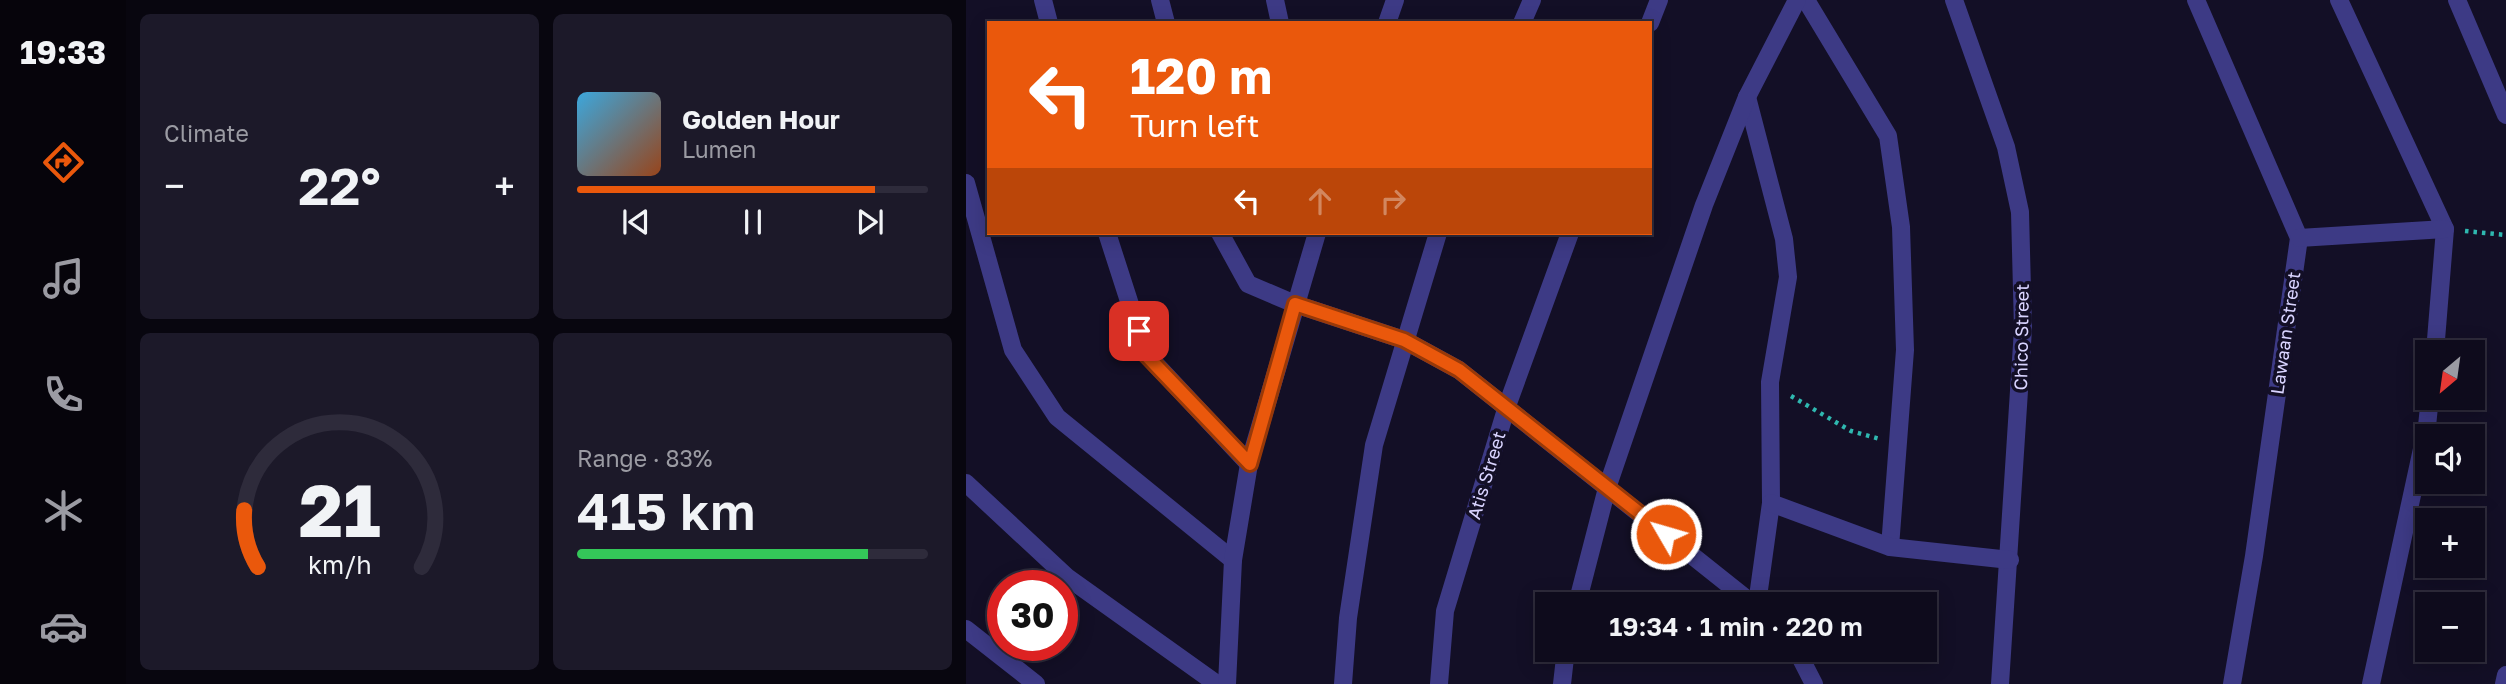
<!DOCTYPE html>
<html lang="en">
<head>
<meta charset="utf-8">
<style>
  :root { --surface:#0e0b1c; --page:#1c1929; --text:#f1f3f6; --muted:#9b9ba3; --line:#2e2b3b; --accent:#ea580c }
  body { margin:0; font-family:"Golos Text",sans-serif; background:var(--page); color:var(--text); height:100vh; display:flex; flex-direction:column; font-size:26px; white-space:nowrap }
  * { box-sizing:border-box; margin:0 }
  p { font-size:23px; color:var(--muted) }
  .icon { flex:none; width:38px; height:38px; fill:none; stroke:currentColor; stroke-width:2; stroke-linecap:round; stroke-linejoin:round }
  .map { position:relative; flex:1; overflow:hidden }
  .details { display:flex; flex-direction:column; gap:14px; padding:14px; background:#08060f; width:840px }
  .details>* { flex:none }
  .guide { position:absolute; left:21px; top:21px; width:665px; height:214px; border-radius:0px; box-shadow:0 4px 18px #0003,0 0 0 2px var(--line); background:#ea580c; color:#fff; overflow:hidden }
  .needle { width:46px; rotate:209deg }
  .fabs { position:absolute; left:1449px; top:340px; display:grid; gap:14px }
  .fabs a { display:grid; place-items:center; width:70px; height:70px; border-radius:0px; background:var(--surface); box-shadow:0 4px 18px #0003,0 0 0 2px var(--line); font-size:35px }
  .speed { position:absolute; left:21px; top:570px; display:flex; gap:14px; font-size:35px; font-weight:700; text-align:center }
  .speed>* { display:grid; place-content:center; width:91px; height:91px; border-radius:50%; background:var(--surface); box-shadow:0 4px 18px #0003,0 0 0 2px var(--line); line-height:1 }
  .speed .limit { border:10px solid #d22; background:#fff; color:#111 }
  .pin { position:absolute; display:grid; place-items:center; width:60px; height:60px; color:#fff; margin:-30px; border-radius:14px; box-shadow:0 4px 10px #0006 }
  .me { position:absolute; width:77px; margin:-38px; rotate:308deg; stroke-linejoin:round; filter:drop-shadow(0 0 5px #0008) }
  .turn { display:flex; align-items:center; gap:24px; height:147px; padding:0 28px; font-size:32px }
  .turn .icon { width:91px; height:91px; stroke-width:2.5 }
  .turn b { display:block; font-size:49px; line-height:60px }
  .lanes { display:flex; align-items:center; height:66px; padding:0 28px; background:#0003; justify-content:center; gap:35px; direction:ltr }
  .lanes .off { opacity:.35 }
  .big { font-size:52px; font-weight:600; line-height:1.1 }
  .details .card { flex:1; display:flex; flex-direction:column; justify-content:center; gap:10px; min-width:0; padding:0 24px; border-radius:10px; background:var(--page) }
  .details .dial { align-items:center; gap:0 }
  .dial svg { height:182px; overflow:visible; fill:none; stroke:var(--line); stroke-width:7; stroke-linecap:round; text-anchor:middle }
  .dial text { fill:var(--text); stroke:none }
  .song { display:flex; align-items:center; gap:21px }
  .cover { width:84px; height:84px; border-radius:10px; background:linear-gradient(135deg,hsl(200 70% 55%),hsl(20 70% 35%)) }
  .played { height:7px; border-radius:4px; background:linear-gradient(90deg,var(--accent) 85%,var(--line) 85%) }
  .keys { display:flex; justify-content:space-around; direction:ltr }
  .heat { display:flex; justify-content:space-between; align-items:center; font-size:38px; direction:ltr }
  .charge { height:10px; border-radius:5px; background:linear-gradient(90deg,#34c759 83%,var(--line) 0) }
  .details .tiles { flex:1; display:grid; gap:14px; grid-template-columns:repeat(2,1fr) }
  .trip { position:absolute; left:569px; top:592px; width:402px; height:70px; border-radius:0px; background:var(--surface); box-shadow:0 4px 18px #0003,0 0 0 2px var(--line); font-weight:600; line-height:70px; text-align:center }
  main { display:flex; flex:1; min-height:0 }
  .dock { display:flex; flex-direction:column; width:126px; justify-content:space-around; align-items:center; background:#06040b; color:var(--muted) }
  .dock .icon { width:49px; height:49px }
  .dock .on { color:var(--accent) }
  .dock b { font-size:32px; color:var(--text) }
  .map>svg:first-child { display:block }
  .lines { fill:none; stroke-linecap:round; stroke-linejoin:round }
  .path { stroke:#2fb8b0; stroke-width:4.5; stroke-dasharray:3.5 5; stroke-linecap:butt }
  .minor { stroke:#3d3a85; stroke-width:18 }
  .tertiary { stroke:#3d3a85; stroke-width:18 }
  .route-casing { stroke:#983908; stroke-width:18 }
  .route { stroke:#ea580c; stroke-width:12 }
  .labels { text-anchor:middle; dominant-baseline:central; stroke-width:7; stroke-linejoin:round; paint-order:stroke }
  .street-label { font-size:18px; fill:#d9d4ff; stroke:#130f26 }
</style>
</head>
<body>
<main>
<nav class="dock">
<b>19:33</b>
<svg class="icon on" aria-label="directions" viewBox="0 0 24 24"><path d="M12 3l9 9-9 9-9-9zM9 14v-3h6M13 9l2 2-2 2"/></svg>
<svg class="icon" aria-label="music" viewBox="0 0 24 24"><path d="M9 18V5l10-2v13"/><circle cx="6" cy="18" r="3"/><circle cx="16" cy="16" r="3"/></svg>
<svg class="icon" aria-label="phone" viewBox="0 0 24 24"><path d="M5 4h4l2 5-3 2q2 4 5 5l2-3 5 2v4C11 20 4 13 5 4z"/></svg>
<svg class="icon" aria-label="climate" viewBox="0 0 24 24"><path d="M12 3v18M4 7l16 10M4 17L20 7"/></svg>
<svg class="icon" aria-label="car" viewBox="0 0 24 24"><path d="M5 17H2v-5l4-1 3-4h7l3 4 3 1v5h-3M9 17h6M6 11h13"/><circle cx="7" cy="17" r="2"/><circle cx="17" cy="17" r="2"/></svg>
</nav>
<section class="details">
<div class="tiles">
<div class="card"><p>Climate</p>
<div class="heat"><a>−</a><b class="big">22°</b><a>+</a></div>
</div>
<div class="card">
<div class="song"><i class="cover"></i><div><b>Golden Hour</b><p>Lumen</p></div></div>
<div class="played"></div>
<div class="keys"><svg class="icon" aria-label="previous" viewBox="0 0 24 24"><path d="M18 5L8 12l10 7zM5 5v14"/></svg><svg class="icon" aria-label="pause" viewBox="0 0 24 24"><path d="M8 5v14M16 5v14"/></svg><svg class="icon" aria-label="next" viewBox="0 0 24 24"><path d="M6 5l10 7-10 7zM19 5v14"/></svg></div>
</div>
<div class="card dial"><svg viewBox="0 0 100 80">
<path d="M14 69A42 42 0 1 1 86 69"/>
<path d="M14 69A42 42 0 0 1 8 44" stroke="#ea580c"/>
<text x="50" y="56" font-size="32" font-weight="700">21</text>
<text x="50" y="72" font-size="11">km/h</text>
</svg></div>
<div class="card"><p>Range · 83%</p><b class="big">415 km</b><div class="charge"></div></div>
</div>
</section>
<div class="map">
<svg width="1540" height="684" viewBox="0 0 1540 684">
  <rect width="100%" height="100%" fill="#130f26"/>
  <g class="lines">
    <!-- path -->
    <g class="path">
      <path d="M1499 231 1540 235"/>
      <path d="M825 396 885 431 914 439"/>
    </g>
    <!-- minor -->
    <g class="minor">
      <path d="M77 0 83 23"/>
      <path d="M194 0 200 23"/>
      <path d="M309 0 314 23"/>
      <path d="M840 0 922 136 935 227 939 350 924 547"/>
      <path d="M988 0 1040 147 1054 212 1057 329 1034 684"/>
      <path d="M1230 0 1333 238 1288 556 1266 684"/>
      <path d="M1373 0 1479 229 1469 352"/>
      <path d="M1491 0 1540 115"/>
      <path d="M556 23 566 0"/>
      <path d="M684 23 693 0"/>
      <path d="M781 97 818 239 822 277 804 382 805 503 791 604"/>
      <path d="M0 183 47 350 91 417 267 560"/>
      <path d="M141 233 180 354 283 464"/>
      <path d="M254 233 282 284 329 304 438 340 493 370 787 604"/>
      <path d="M1333 238 1479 229"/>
      <path d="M0 483 101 577 251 684"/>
      <path d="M805 503 924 547 1044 560"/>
      <path d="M611 604 641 488 738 205 781 97 831 0"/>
      <path d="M0 629 70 684"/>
      <path d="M830 649 848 684"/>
      <path d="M377 684 382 618 408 445 472 233"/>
      <path d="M473 684 479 611 541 406 604 233"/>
      <path d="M596 684 600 649"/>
      <path d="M1405 684 1461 426 1464 397"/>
      <path d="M1538 684 1540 675"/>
    </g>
    <!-- tertiary -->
    <g class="tertiary">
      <path d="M421 23 429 0"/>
      <path d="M261 684 267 560 283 464 351 233"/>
    </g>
  </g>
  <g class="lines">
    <!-- route casing -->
    <g class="route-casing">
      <path id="route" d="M173 331 180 355 284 464 329 304 438 340 493 370 700 534"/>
    </g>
    <!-- route -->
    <use href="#route" class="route"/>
  </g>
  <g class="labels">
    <!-- street labels -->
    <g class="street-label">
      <text transform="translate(1319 333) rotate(-82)">Lawaan Street</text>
      <text transform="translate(1055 337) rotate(-89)">Chico Street</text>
      <text transform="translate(520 475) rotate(-73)">Atis Street</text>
    </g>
  </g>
</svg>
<div class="fabs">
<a><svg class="needle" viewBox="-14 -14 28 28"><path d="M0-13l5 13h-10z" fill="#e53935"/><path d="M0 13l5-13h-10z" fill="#9b9ba3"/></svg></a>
<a><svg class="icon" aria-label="sound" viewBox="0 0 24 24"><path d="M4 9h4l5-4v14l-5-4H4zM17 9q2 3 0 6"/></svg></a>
<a>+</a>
<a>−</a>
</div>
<div class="speed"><div class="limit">30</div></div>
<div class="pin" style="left:173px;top:331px;background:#d93025"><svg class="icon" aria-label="arrive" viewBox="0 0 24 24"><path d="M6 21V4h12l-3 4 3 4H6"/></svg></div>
<svg class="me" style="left:700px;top:534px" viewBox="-20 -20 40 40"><circle r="17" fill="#ea580c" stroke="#fff" stroke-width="3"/><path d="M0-11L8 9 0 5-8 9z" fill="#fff"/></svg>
<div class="trip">19:34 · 1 min · 220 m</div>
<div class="guide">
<div class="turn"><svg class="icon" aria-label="left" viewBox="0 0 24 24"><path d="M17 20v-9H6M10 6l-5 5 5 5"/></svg><div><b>120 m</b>Turn left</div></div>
<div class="lanes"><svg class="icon" aria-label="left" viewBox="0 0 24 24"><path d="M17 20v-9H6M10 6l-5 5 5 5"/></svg><svg class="icon off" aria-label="ahead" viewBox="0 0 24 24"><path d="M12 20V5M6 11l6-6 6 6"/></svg><svg class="icon off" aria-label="right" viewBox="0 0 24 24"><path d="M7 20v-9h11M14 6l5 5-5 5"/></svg></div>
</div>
</div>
</main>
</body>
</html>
